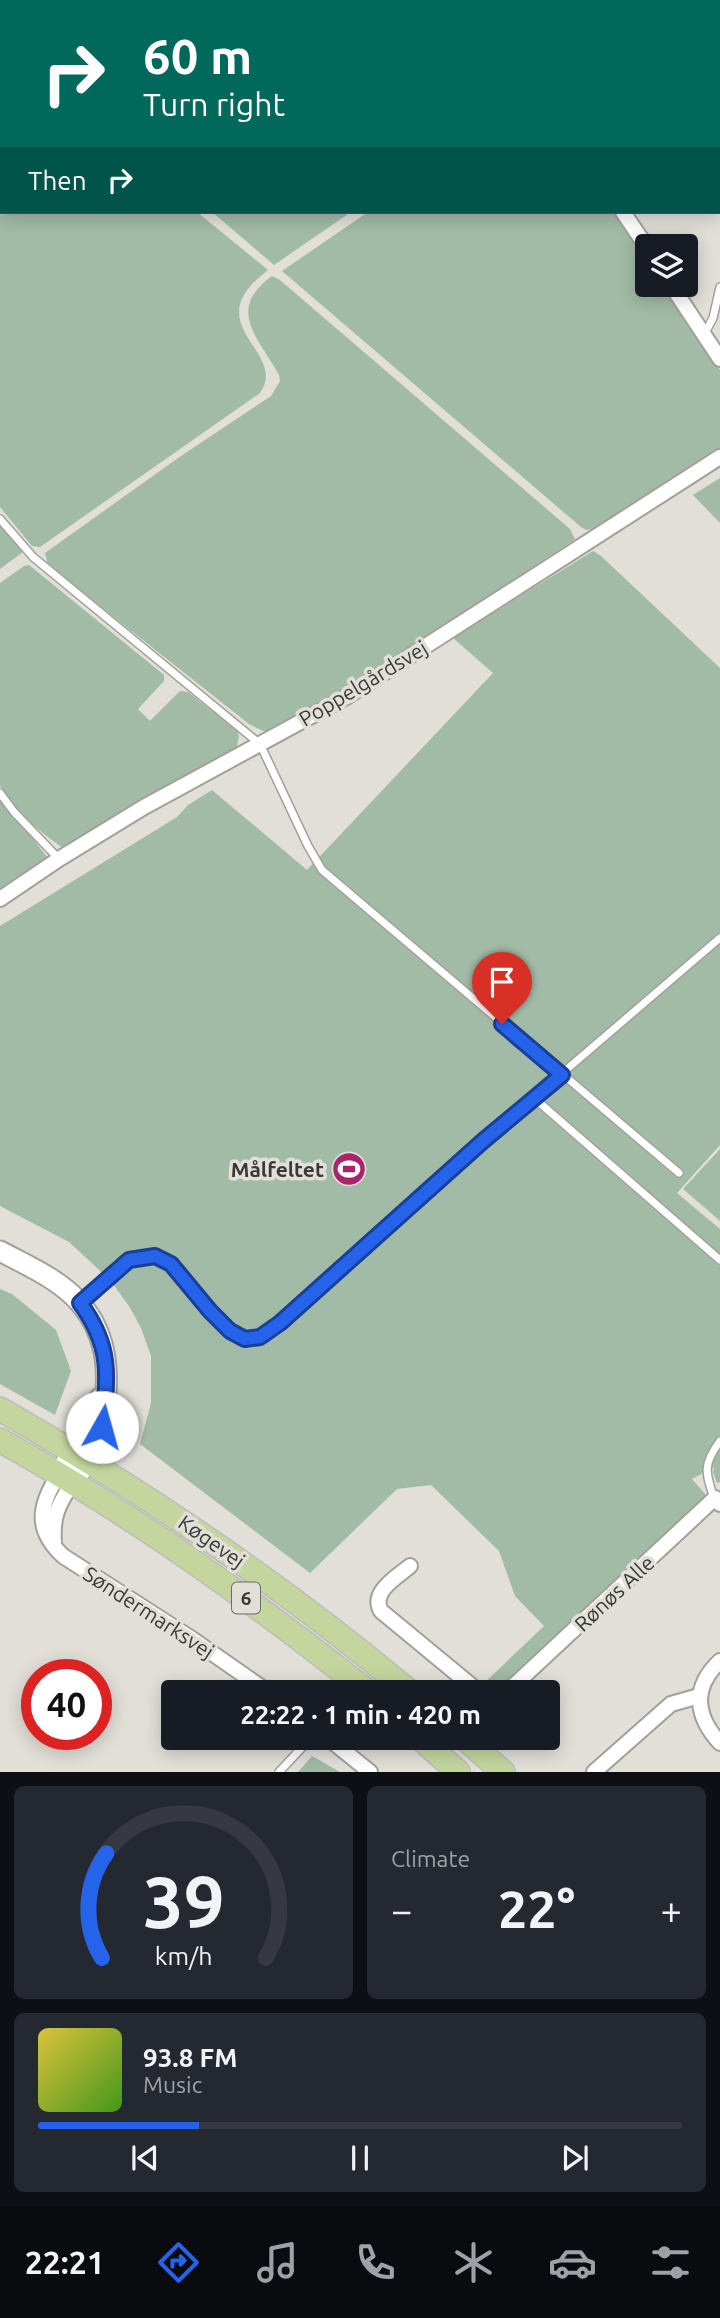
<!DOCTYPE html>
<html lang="en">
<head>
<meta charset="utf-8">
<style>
  :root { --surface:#171b24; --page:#242831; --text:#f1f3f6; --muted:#9ea1a6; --line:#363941; --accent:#2563eb }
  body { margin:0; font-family:Ubuntu,sans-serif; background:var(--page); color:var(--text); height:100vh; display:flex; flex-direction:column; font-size:26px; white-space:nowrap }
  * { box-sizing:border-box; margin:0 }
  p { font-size:23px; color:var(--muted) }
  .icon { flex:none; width:38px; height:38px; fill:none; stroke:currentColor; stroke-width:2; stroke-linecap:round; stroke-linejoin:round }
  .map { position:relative; height:1772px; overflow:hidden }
  .drawer { display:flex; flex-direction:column; gap:14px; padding:14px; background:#0d0f14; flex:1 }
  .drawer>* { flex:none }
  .guide { position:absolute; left:0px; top:0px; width:721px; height:214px; box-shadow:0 4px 18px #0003; background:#00695c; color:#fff; overflow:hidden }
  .controls { position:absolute; left:635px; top:234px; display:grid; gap:14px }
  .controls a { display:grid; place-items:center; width:63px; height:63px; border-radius:7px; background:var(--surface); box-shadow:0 4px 18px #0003; font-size:35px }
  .speed { position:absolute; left:21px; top:1659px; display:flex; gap:14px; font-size:35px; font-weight:700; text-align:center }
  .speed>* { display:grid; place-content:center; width:91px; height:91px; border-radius:50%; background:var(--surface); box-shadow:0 4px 18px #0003; line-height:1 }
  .speed .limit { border:10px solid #d22; background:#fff; color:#111 }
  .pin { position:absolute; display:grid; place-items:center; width:60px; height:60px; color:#fff; margin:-72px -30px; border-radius:50% 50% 50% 0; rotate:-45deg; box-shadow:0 0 7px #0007 }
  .pin .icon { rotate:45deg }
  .me { position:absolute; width:77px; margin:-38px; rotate:7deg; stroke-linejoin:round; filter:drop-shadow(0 0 5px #0008) }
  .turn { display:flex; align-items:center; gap:24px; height:147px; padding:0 28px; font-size:32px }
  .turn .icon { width:91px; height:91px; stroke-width:2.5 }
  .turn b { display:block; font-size:49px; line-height:60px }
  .then { display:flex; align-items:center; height:66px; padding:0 28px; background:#0003; gap:14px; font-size:26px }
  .big { font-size:52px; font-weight:700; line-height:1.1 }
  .drawer .widget { flex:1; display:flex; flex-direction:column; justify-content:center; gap:10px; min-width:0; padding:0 24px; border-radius:10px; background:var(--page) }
  .drawer .dial { align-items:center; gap:0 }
  .dial svg { height:182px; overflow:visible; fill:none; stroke:var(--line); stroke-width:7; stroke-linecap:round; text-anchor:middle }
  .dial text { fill:var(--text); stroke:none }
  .song { display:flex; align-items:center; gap:21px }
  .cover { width:84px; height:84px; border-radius:10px; background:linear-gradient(135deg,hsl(50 70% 55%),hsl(100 70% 35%)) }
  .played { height:7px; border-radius:4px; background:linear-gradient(90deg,var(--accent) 25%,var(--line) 25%) }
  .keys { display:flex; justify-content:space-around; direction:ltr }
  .heat { display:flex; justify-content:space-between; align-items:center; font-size:38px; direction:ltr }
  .drawer .tiles { flex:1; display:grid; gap:14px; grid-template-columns:1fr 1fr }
  .widget:last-child { grid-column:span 2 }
  .trip { position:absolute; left:161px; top:1680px; width:399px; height:70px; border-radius:7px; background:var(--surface); box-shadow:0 4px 18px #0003; font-weight:700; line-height:70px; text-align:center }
  .tabs { display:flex; height:112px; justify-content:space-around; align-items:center; background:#090b0e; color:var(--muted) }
  .tabs .icon { width:49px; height:49px }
  .tabs .selected { color:var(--accent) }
  .tabs b { font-size:32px; color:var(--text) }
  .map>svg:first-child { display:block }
  .green { fill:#a1bba6 }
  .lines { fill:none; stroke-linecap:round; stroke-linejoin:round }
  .service-casing { stroke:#a2a199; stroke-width:10 }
  .minor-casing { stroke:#a2a199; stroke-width:18 }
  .tertiary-casing { stroke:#a2a199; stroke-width:23 }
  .primary-casing { stroke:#bcbcbb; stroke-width:26 }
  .service { stroke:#fff; stroke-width:7 }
  .minor { stroke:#fff; stroke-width:14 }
  .tertiary { stroke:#fff; stroke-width:19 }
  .primary { stroke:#c4d69e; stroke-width:23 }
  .route-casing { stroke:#184099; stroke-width:18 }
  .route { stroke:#2563eb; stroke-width:12 }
  .labels { text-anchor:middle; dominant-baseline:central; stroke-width:7; stroke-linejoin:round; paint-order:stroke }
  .shield { fill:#e1dfd8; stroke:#6b6b67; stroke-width:2 }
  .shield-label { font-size:19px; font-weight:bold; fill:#393936 }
  .street-label { font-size:21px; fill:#393936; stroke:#e1dfd8 }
  .poi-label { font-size:21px; font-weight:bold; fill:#393936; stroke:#e1dfd8; text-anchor:end }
</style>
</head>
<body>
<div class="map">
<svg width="720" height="1772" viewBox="0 0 720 1772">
  <rect width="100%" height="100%" fill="#e1dfd8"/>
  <!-- green -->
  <g class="green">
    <path d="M0 0H478L479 2H2V32L0 30Z"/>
    <path d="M0 45 2 47V212H197L268 270C261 276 253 282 248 289 215 332 286 356 260 393L40 547 32 546 0 507Z"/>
    <path d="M212 212H351L274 265Z"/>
    <path d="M368 212H615L647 261 648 285H664L720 370V448L716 454 598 528 586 530 581 527 282 271Z"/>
    <path d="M272 276 280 280 570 529 575 539 319 707 273 731H263L249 724 48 565 45 553 178 458 271 396 280 381 279 375C259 338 225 310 272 276Z"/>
    <path d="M720 478V523L693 495Z"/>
    <path d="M0 525 23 552 0 569Z"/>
    <path d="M593 551 601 556 720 668V1145L677 1193 720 1229V1482L717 1483 713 1472 714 1467 692 1479 706 1495 502 1692H492L480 1687 544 1626 515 1596 499 1551 431 1485 397 1489 310 1573 140 1444 151 1403V1356L141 1328 129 1306 110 1280 69 1242 0 1206V926L177 817 188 805 212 790 307 870 493 673 453 638Z"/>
    <path d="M29 565 164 675V681L138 709 150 721 180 691 188 692 237 731 239 736 236 751 63 848C35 828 20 815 0 786V583L24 566Z"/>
    <path d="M0 796 47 857 0 890Z"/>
    <path d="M720 1149V1221L683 1189Z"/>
    <path d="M0 1289 12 1294 56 1330 71 1371 55 1415 0 1384Z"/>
    <path d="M312 1756 340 1772H298Z"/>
  </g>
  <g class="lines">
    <!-- service casing -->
    <g class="service-casing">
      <g id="service">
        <path d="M704 335 713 318 720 287"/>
        <path d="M0 519 33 557 260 744 308 846 322 870 679 1173"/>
        <path d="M0 793 14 812 59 859"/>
        <path d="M534 1098 720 1260"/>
        <path d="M81 1302 129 1260 155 1256 171 1264 210 1311 230 1331 245 1339 260 1337 280 1323 483 1141 720 938"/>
        <path d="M714 1498C705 1472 703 1464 720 1441"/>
        <path d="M279 1772 311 1738"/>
      </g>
    </g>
    <!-- minor casing -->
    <g class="minor-casing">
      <g id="minor">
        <path d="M487 0 488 2"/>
        <path d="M623 212 648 249"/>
        <path d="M671 285 720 359"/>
        <path d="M0 899 59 859 144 807 348 696 720 457"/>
        <path d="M59 1474C39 1505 34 1529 63 1556L192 1639 268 1692"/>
        <path d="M54 1543C52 1516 58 1505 73 1482"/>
        <path d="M410 1566C397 1577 370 1592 381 1611L479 1692"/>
        <path d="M720 1661C692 1687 695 1716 720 1743"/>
        <path d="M507 1692 715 1498 720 1504"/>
        <path d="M328 1738 370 1772"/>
        <path d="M594 1772 671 1704 699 1696"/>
      </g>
    </g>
    <!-- tertiary casing -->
    <g class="tertiary-casing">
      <g id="tertiary">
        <path d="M0 1251C28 1266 59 1279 80 1303 106 1333 109 1367 105 1404 103 1418 102 1433 96 1446 90 1459 81 1471 73 1482"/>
        <path d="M65 1464 100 1398"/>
      </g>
    </g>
    <!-- primary casing -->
    <g class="primary-casing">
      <g id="primary">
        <path d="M0 1409C145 1492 282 1585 410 1692"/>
        <path d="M0 1440C131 1513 251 1599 368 1692"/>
        <path d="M420 1738 458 1772"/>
        <path d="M464 1738 503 1772"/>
      </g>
    </g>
    <!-- service -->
    <use href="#service" class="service"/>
    <!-- minor -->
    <use href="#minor" class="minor"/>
    <!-- tertiary -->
    <use href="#tertiary" class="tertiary"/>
    <!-- primary -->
    <use href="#primary" class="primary"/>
  </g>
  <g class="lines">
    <!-- route casing -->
    <g class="route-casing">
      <path id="route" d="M102 1427C108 1376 112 1346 80 1303L129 1260 155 1256 171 1264 210 1311 230 1331 245 1339 260 1337 280 1323 483 1141 562 1075 502 1024"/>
    </g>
    <!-- route -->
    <use href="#route" class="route"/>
  </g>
  <!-- icons -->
  <defs>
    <g id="stadium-disc" transform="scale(1.75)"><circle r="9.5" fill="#a9246d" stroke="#e1dfd8"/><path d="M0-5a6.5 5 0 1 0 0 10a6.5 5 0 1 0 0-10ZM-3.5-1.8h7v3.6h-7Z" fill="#fff"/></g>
  </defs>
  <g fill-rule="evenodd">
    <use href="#stadium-disc" x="349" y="1169"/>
  </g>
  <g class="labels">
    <!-- shield labels -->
    <rect class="shield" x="232" y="1582.5" width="28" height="31" rx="5"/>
    <g class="shield-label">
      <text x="246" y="1598">6</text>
    </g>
    <!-- street labels -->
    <g class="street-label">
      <text transform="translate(363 683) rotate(-31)">Poppelgårdsvej</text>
      <text transform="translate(212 1541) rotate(35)">Køgevej</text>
      <text transform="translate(614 1593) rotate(-43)">Rønøs Alle</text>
      <text transform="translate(149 1612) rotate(33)">Søndermarksvej</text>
    </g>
    <!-- poi labels -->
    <g class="poi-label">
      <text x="324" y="1169">Målfeltet</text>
    </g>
  </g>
</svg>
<div class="controls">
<a><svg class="icon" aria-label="layers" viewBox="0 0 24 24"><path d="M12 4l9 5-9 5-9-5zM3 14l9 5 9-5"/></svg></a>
</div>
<div class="speed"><div class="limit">40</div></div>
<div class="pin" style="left:502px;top:1024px;background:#d93025"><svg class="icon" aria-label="arrive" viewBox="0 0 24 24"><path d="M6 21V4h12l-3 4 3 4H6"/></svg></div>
<svg class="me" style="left:102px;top:1427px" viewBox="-20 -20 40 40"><circle r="19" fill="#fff"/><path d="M0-13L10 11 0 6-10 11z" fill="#2563eb"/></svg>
<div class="trip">22:22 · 1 min · 420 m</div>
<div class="guide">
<div class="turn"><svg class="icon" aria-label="right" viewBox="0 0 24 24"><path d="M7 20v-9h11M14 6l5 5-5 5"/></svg><div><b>60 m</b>Turn right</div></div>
<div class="then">Then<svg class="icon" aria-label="right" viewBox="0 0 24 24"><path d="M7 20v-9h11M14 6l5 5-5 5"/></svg></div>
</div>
</div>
<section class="drawer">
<div class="tiles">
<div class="widget dial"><svg viewBox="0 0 100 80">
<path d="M14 69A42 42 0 1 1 86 69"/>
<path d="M14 69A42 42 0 0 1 16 23" stroke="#2563eb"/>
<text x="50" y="56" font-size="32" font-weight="700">39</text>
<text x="50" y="72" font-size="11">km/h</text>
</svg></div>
<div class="widget"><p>Climate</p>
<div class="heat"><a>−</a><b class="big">22°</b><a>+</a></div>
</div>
<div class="widget">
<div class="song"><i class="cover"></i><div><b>93.8 FM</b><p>Music</p></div></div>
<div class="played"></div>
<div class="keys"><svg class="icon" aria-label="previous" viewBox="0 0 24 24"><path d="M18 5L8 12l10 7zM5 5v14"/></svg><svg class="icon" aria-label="pause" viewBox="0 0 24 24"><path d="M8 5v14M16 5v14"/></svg><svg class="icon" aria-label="next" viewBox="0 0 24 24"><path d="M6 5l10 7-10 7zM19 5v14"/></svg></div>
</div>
</div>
</section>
<nav class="tabs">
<b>22:21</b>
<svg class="icon selected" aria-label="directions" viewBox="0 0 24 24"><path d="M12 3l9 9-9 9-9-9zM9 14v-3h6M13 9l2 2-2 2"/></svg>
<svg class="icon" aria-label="music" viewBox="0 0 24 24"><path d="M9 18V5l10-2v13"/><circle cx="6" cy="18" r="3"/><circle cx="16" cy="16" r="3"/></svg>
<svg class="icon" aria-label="phone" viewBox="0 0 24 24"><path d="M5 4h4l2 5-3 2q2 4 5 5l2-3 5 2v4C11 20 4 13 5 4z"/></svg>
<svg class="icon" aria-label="climate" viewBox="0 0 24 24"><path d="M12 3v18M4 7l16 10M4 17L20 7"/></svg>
<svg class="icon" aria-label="car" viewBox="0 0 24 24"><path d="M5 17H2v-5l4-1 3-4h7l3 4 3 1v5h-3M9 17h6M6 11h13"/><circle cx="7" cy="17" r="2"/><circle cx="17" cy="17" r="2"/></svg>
<svg class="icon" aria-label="filters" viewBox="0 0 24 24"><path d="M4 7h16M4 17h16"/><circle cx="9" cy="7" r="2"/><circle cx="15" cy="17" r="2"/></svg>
</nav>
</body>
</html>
